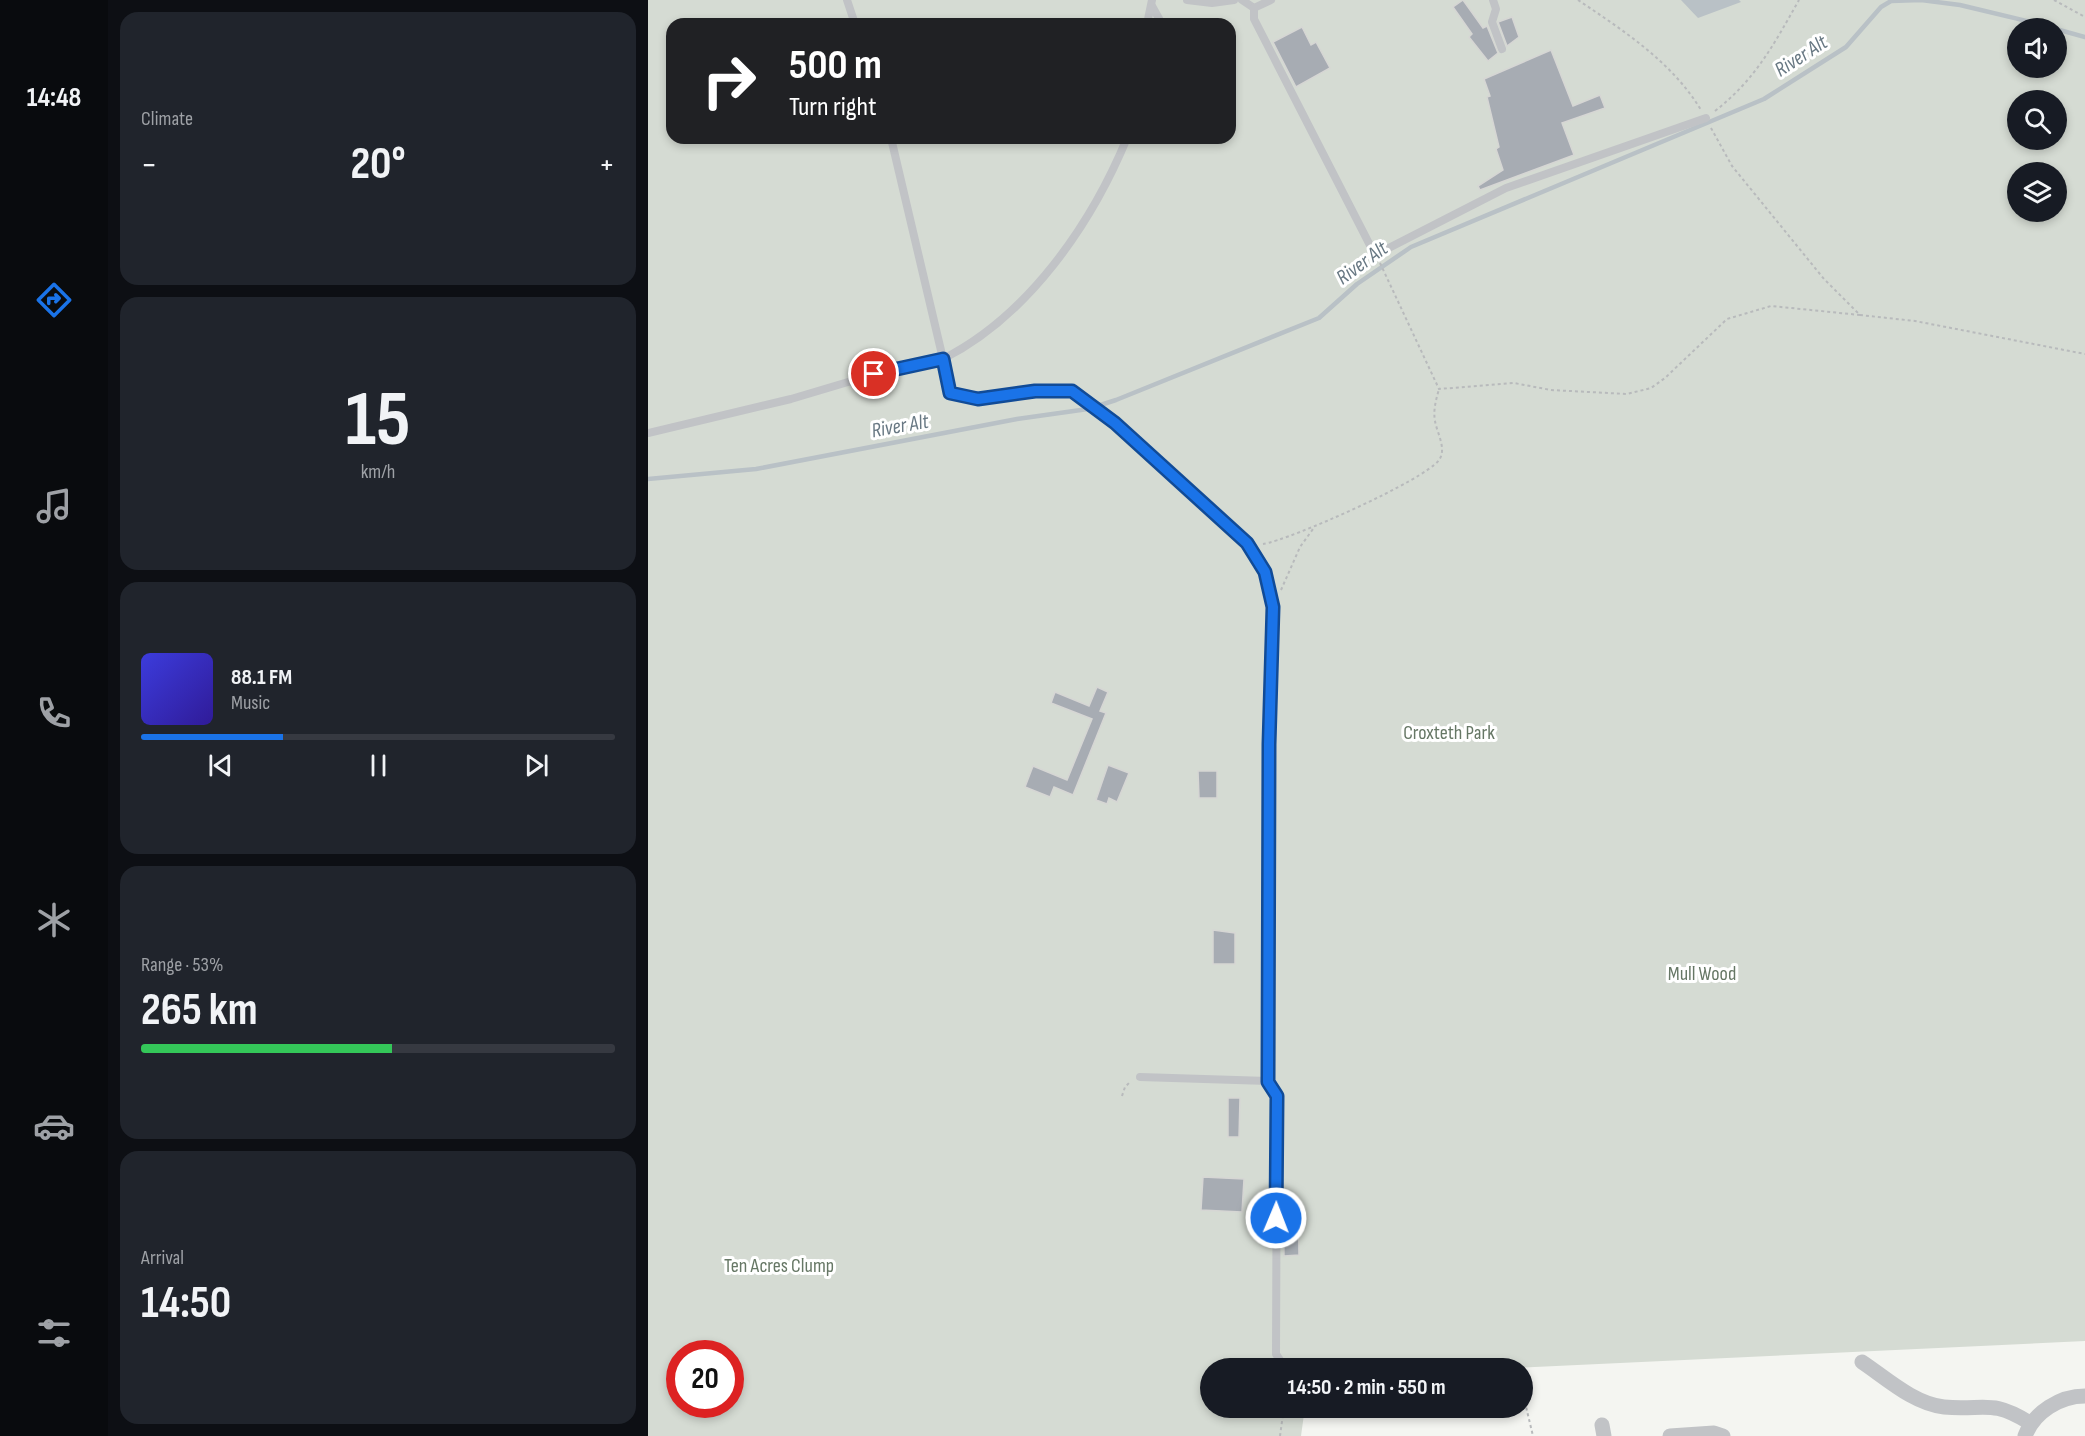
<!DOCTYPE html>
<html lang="en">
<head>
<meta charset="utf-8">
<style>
  :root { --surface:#171b24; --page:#20242c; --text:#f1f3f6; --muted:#9ea1a6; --line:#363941; --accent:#1a73e8 }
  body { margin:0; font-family:"Sofia Sans Condensed",sans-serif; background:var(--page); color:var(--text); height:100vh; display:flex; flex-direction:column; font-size:22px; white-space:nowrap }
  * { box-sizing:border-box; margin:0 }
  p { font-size:20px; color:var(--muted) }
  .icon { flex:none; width:33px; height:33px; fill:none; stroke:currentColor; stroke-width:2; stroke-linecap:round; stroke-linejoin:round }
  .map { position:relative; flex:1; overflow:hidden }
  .sheet { display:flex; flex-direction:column; gap:12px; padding:12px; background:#0d0f14; width:540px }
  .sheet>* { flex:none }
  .banner { position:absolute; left:18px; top:18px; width:570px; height:126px; border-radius:18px; box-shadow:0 3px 9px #0003; background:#202124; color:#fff; overflow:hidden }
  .tools { position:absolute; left:1359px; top:18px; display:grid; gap:12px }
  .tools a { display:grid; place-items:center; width:60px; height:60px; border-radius:50%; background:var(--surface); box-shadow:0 3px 9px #0003; font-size:30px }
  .speed { position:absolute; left:18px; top:1340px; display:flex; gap:12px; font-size:30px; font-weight:700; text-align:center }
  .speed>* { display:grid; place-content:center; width:78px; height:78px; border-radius:50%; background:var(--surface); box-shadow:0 3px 9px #0003; line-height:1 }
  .speed .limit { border:9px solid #d22; background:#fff; color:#111 }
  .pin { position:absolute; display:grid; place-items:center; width:51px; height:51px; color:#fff; margin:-26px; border:3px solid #fff; border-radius:50%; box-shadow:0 2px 6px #0007 }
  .me { position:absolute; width:66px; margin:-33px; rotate:1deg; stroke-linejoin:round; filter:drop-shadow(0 0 4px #0008) }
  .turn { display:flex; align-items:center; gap:21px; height:126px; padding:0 24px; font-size:27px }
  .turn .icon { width:78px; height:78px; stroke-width:2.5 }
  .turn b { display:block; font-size:42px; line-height:51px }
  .big { font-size:45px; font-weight:700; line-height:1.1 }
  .sheet .card { flex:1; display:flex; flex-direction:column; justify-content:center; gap:9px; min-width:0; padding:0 21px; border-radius:18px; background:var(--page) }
  .sheet .dial { align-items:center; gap:0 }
  .dial b { font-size:78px; line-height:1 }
  .song { display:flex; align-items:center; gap:18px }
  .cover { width:72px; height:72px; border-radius:9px; background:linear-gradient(135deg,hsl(240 70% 55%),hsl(250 70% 35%)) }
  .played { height:6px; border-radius:3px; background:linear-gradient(90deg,var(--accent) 30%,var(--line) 30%) }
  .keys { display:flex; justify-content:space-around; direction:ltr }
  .heat { display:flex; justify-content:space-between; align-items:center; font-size:33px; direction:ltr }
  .charge { height:9px; border-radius:4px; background:linear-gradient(90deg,#34c759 53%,var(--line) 0) }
  .trip { position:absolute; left:552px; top:1358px; width:333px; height:60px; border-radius:30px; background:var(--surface); box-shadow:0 3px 9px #0003; font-weight:700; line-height:60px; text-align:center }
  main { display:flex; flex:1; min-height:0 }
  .tab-bar { display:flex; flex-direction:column; width:108px; justify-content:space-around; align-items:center; background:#090b0e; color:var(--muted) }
  .tab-bar .icon { width:42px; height:42px }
  .tab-bar .active { color:var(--accent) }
  .tab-bar b { font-size:27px; color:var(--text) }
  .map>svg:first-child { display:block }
  .green { fill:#d5dbd3; fill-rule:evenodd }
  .water { fill:#b9c1c6 }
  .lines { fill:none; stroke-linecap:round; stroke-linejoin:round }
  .stream { stroke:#b9c1c6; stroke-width:4.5 }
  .building { fill:#a7acb3; stroke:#d6d6d4; stroke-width:1.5 }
  .path { stroke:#b8babc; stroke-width:2; stroke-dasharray:3 3; stroke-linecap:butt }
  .lane { stroke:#c1c3c6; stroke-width:8 }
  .street { stroke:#c1c3c6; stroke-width:15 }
  .route-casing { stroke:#114b97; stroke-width:15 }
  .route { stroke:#1a73e8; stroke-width:10 }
  .labels { text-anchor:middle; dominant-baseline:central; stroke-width:6; stroke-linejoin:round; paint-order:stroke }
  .park-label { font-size:20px; fill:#667765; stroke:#fff }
  .water-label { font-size:21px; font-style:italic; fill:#687883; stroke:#fff }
</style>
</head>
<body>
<main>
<nav class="tab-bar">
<b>14:48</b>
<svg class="icon active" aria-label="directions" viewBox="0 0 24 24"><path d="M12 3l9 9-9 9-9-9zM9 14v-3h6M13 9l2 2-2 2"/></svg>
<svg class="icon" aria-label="music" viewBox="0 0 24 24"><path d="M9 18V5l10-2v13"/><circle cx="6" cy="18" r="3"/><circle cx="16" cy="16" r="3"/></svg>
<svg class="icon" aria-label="phone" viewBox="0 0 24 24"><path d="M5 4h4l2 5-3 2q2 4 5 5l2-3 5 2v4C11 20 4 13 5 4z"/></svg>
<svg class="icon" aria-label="climate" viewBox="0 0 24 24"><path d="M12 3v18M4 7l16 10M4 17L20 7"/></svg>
<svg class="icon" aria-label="car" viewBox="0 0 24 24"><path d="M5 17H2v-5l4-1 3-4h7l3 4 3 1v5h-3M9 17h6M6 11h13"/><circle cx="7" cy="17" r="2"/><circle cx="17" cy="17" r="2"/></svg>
<svg class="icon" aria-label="filters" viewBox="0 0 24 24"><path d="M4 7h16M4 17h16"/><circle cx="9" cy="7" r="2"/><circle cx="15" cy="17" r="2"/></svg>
</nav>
<section class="sheet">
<div class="card"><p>Climate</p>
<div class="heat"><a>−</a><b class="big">20°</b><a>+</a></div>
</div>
<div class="card dial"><b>15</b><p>km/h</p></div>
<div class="card">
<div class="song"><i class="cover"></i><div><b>88.1 FM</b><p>Music</p></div></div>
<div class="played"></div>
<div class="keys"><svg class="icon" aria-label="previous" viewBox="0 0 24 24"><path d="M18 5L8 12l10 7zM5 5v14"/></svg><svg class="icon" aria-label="pause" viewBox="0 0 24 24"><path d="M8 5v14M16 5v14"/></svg><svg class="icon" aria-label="next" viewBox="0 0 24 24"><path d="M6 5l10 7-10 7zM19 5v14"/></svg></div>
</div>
<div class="card"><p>Range · 53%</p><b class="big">265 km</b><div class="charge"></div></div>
<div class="card"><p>Arrival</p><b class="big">14:50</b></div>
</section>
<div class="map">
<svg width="1437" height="1436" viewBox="0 0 1437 1436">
  <rect width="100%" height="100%" fill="#f4f5f1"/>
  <!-- green -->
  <path class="green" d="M0 0H1437V1341L865 1368H562V1407H657L653 1436H0ZM24 24H582V138H24ZM1370 28H1408V68H1370ZM1370 100H1408V140H1370ZM1370 172H1408V212H1370ZM32 1353H82V1404H32Z"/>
  <!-- water -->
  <path class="water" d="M1033 0H1091L1093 2 1050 18Z"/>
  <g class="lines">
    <!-- stream -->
    <g class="stream">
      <path d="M1408 29 1437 37"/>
      <path d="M0 479 108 469 369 419 440 409 468 400 671 318 709 284 763 247 1116 99 1198 47 1233 7 1243 1 1273 0 1312 5 1408 28"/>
    </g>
  </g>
  <!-- building -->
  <g class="building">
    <path d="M815 0 835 28 839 26 850 53 840 61 821 37 824 34 805 7Z"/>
    <path d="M864 17 871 37 859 46 850 22Z"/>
    <path d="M654 27 663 45 668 42 682 68 648 87 625 42Z"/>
    <path d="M903 50 925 106 952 95 957 108 914 123 926 155 832 190 830 186 855 170 848 149 851 147 839 97 842 96 836 79Z"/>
    <path d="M449 687 460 692 452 711 458 713 425 795 406 787 402 797 377 787 385 766 419 780 444 719 403 703 407 692 441 706Z"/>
    <path d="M460 765 481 773 469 802 461 798 459 804 448 800Z"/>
    <path d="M550 771H569V798H551Z"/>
    <path d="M565 930 587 933V964H565Z"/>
    <path d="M580 1098H592L591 1137H580Z"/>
    <path d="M555 1177 596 1179 594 1212 553 1210Z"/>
    <path d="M635 1200H650L651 1255 636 1256Z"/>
  </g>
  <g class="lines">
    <!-- path -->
    <g class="path">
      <path d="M930 0C976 31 1024 62 1053 110"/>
      <path d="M1406 0 1437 17"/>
      <path d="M1067 111C1108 79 1126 44 1151 0"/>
      <path d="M1063 128 1084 166 1176 279 1212 315 1267 321 1437 354"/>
      <path d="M732 263 791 389 866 383 903 390 979 394 1003 388 1017 378 1079 319 1123 306 1212 315"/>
      <path d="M615 544C642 540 777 480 791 460 799 449 789 433 787 421 785 410 788 400 791 389"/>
      <path d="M633 590 652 547 665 529"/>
      <path d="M474 1096 477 1087 483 1081"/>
      <path d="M874 1390 885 1436"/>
      <path d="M632 1436 636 1407"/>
    </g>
    <!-- lane -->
    <g class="lane">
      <path d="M199 0 207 24"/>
      <path d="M539 0 564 3 586 0"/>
      <path d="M594 0 606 8"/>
      <path d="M623 0 606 8V19L727 255 858 188 1058 118"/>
      <path d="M845 0 848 9 844 22 854 49"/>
      <path d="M504 6 514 24"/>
      <path d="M499 24 504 0"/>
      <path d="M479 138C443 225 380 316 295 359L302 393 330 399 387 391H424L467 423 599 543 611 559 617 572 625 607 621 744 620 1081 629 1097 628 1354 637 1368"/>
      <path d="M0 433 143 399 247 368 295 359 243 138"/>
      <path d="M492 1077 620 1081"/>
    </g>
    <!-- street -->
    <g class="street">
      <path d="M1214 1362C1238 1378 1266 1404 1296 1407 1336 1411 1342 1398 1382 1423"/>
      <path d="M954 1425 956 1436"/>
      <path d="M1022 1436 1066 1433 1075 1436"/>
      <path d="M1377 1436C1386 1412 1412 1396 1437 1396"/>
    </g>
  </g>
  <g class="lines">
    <!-- route casing -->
    <g class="route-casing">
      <path id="route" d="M226 374 295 359 302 393 330 399 387 391H424L467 423 599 543 617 572 625 607 621 744 620 1082 629 1096 628 1218"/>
    </g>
    <!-- route -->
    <use href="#route" class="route"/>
  </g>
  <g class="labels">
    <!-- park labels -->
    <g class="park-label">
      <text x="801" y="733">Croxteth Park</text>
      <text x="1054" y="974">Mull Wood</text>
      <text x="131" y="1266">Ten Acres Clump</text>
    </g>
    <!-- water labels -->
    <g class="water-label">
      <text transform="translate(1153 56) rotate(-33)">River Alt</text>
      <text transform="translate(714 263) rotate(-36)">River Alt</text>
      <text transform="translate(252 426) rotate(-10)">River Alt</text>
    </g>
  </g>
</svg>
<div class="tools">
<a><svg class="icon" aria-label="sound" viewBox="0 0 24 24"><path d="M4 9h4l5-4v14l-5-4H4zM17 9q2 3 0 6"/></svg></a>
<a><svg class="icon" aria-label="search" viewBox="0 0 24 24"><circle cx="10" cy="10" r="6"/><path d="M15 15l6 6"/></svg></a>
<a><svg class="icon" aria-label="layers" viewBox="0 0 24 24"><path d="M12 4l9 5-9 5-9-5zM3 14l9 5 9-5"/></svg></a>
</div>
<div class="speed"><div class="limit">20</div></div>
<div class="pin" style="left:226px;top:374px;background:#d93025"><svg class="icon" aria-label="arrive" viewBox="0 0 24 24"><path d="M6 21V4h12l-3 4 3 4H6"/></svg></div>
<svg class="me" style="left:628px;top:1218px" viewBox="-20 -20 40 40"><circle r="17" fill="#1a73e8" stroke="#fff" stroke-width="3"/><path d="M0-11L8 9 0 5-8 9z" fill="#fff"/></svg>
<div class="trip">14:50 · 2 min · 550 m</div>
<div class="banner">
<div class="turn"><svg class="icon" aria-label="right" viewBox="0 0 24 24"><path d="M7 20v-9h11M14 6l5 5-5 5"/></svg><div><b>500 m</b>Turn right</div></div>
</div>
</div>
</main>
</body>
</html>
